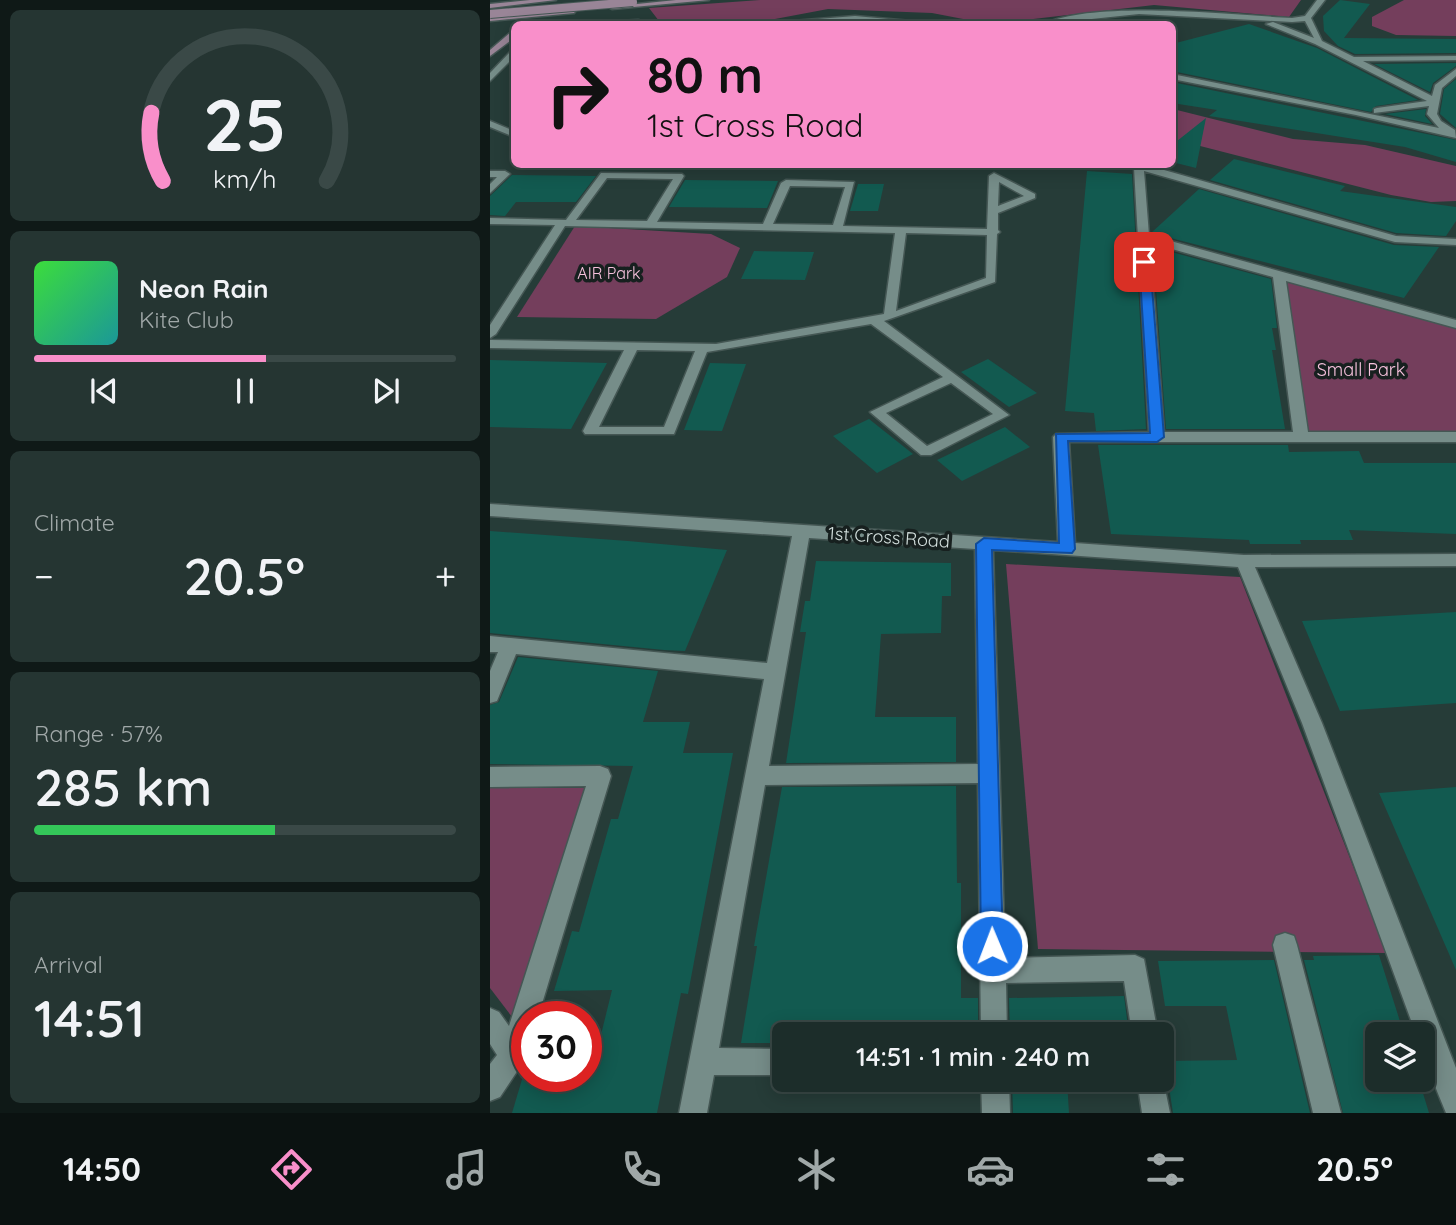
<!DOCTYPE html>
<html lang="en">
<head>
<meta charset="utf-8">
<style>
  :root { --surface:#1c2d2a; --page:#253532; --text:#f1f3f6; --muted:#a0a8a8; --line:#3a4947; --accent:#f98fca }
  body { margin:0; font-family:Quicksand,sans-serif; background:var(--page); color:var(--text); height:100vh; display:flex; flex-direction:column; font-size:26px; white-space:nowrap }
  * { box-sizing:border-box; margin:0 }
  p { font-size:23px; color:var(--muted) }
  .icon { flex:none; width:38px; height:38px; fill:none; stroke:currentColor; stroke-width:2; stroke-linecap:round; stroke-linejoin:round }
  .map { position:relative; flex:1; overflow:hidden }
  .panel { display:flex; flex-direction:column; gap:10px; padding:10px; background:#0f1917; width:490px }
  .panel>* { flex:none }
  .guide { position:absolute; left:21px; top:21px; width:665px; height:147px; border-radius:10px; box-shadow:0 4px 18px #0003,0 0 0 2px var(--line); background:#f98fca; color:#111; overflow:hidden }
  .buttons { position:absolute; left:875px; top:1022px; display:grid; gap:14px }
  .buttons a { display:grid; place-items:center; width:70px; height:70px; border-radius:10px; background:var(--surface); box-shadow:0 4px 18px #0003,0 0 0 2px var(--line); font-size:35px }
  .speed { position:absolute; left:21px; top:1001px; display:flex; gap:14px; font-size:35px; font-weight:700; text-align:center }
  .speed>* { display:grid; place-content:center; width:91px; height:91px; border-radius:50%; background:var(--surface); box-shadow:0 4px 18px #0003,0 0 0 2px var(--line); line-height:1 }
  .speed .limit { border:10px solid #d22; background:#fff; color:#111 }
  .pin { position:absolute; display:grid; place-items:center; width:60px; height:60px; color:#fff; margin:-30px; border-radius:14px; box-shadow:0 4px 10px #0006 }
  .me { position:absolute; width:77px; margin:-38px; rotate:359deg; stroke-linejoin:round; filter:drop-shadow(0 0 5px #0008) }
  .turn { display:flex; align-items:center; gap:24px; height:147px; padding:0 21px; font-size:32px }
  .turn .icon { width:91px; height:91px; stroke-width:2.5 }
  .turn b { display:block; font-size:49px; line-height:60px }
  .big { font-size:52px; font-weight:600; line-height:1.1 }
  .panel .widget { flex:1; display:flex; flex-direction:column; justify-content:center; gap:10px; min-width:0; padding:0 24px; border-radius:10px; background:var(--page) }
  .panel .dial { align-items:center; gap:0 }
  .dial svg { height:182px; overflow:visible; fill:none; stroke:var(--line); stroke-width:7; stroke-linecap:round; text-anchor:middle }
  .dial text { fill:var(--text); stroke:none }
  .song { display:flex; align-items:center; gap:21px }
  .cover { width:84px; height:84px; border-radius:10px; background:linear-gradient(135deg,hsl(120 70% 55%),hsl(180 70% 35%)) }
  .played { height:7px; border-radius:4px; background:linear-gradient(90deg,var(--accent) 55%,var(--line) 55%) }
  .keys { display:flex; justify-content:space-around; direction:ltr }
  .heat { display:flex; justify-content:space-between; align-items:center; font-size:38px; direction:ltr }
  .charge { height:10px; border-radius:5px; background:linear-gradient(90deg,#34c759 57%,var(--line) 0) }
  .trip { position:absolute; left:282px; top:1022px; width:402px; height:70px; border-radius:10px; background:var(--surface); box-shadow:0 4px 18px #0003,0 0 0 2px var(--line); font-weight:600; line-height:70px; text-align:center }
  .dock { display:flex; height:112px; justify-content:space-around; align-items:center; background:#0b1211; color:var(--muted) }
  .dock .icon { width:49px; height:49px }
  .dock .active { color:var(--accent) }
  .dock b { font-size:32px; color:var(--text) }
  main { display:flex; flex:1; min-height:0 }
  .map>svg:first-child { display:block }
  .green { fill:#743e5c }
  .building { fill:#125a50 }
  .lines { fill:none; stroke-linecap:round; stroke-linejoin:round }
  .service-casing { stroke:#455754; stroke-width:3 }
  .minor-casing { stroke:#455754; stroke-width:3 }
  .secondary-casing { stroke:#455754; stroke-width:3 }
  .service { fill:#768d89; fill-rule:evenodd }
  .minor { fill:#768d89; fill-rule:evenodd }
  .secondary { fill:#998597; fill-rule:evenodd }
  .secondary-bridge-casing { stroke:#455754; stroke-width:10; stroke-linecap:butt }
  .secondary-bridge { stroke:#998597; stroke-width:8 }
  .route { fill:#1a73e8; stroke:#114b97; stroke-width:2 }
  .labels { text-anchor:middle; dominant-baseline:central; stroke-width:7; stroke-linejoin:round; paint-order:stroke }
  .far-park-label { font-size:16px; fill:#f7c1dd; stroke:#17201f }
  .park-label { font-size:18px; fill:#f7c1dd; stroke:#17201f }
  .street-label { font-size:18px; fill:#d4e0de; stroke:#17201f }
</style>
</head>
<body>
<main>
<section class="panel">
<div class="widget dial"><svg viewBox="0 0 100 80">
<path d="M14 69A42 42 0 1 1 86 69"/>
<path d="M14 69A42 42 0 0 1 9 39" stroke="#f98fca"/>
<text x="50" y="56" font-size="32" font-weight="700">25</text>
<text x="50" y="72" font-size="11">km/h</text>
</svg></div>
<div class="widget">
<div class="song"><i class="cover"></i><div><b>Neon Rain</b><p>Kite Club</p></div></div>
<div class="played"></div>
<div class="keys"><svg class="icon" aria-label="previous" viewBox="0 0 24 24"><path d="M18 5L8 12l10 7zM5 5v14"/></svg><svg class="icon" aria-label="pause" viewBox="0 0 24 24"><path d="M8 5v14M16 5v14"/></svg><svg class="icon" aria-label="next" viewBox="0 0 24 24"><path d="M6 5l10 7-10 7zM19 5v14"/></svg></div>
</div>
<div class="widget"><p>Climate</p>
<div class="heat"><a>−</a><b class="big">20.5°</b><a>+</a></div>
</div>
<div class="widget"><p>Range · 57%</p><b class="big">285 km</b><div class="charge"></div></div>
<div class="widget"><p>Arrival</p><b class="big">14:51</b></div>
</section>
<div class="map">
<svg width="966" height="1113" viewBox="0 0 966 1113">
  <rect width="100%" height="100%" fill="#263c38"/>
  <!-- green -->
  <g class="green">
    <path d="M270 0H811L799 17 664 5 499 24 442 13 338 9 285 19 202 24 169 21 159 8Z"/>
    <path d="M914 0H966V36L906 35 882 26V17Z"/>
    <path d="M683 109 803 139 875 145 966 166V201L941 202 901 195 683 139Z"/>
    <path d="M85 226 221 234 250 248 237 277 166 319 27 317Z"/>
    <path d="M789 275 966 324V437H811Z"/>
    <path d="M516 564 750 577 897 953 548 949Z"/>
    <path d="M0 788H96L22 1017 0 988Z"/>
  </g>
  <!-- building -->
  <g class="building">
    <path d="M850 0 880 4 854 38 966 39V53L865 54 848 46 834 31 833 16Z"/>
    <path d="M759 24 827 48 928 100 886 106 881 112 682 71V44Z"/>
    <path d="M966 63V66L943 83 940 92 884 64Z"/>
    <path d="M966 79V128L950 114 954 89Z"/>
    <path d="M682 82 966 140V162L915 147 719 116 727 110 682 103Z"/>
    <path d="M936 109 935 116 942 124 895 114Z"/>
    <path d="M716 118 706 168 682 162V145Z"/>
    <path d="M744 159 855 186 850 191 966 207V221L956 236 906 233 720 180Z"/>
    <path d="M597 171 642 174 656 429 606 431 604 413 575 411Z"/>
    <path d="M22 175 106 176 86 202H26L15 216 0 215V196Z"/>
    <path d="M195 180 288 181 277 208 179 207Z"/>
    <path d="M368 184H394L388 211H360Z"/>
    <path d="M709 189 904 245 949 247 914 298 661 233Z"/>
    <path d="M663 247 781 279 787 328H782L786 350H782L795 429H676Z"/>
    <path d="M264 251 324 252 315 280 251 279Z"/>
    <path d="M498 359 547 393 519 407 471 372Z"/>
    <path d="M0 360 81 362 117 363 81 429 0 427Z"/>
    <path d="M220 363 256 364 232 431 194 430Z"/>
    <path d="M379 419 423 454 387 473 343 436Z"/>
    <path d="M515 427 540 447 472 481 447 460Z"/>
    <path d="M608 445H798L799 452 869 451 874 463H966V534L859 530 863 540H810L811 544H760L759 540 621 534Z"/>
    <path d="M0 531 138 541 237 550 195 651 174 650 0 633Z"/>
    <path d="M326 561 461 563V596H452L451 633 391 634 385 717H466V762L296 763 316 632H310L315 601H320Z"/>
    <path d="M966 612V703L850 711 812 621Z"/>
    <path d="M28 657 168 671 153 722H200L193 753H243L198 994 191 993 167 1113H22L33 1076H96V1055H106L122 990 64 991 82 931 89 932 121 819H128L143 766 0 764V705L9 702Z"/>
    <path d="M466 786 467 883H471V998H488V1034H294V1043H251L267 946H264L292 787Z"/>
    <path d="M966 787V970L889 793Z"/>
    <path d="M889 955 914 1034H887V1080H929L939 1113H853L814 960H824L823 956Z"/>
    <path d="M784 960 820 1113H683L675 1061 747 1060 736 1006H675L668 961Z"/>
    <path d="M634 996 639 1034H520L519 998Z"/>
    <path d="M522 1080H577L579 1113H523Z"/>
  </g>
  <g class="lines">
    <!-- service casing -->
    <g class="service-casing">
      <g id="service">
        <path d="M0 171H15L20 174 0 193V184L7 177H0Z"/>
        <path d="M111 173 192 174 194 176 167 222 273 224 291 183 296 180 364 182 353 226 497 229 499 176 504 173 545 194V198L508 213V230L510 232 507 234 505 282 394 321 519 415 441 455H431L380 412 453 377 381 324 217 352 184 434H95L93 431 134 350 0 348V340L226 344 394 314 405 233 75 226 6 334 0 338V325L65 225 0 224V218L76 220ZM117 178 183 179 157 221 86 220ZM509 182 534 196 508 206ZM300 186 355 187 343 225 283 224ZM416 233 497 235 496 278 406 311ZM147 350 205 351 174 427H109ZM461 383 503 414 437 446 396 413Z"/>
      </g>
    </g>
    <!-- minor casing -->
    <g class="minor-casing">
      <g id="minor">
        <path d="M827 0H835L821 18 832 41 864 57 966 56V60L873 61 942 96 945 85 966 69V76L952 88 947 114 951 121 965 130 966 138 866 115 682 79V74L949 128 937 114 939 106 884 113V109L887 108 937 101 825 44 776 24 783 22 824 38 815 21 802 22 649 14 554 24C605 0 742 15 802 18L815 16Z"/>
        <path d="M365 16 454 24 365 20 266 24Z"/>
        <path d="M148 20 165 24H106L110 22Z"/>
        <path d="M21 51H24V57L0 81V73Z"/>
        <path d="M0 121 24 131V137L0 127Z"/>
        <path d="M635 164H653L906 236 966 239V245L905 242 654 171 659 235 966 320V328L796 281 818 432H966V442H579L585 543 754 555 966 554V566L765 567 832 723 966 1068V1113H956C946 1088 933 1061 933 1034H926L812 723 748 567 503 550 515 958 645 955 654 959 668 1034H642L634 981 516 983 517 1034H491L488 783 275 785 229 1048 294 1049V1075H224L217 1113H189L274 679 26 654 7 701 0 703V671L8 652H0V636L277 663 302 536 0 516V504L568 542 563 437 566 434 659 432 644 168ZM660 243 783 277 803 432H674ZM319 538 485 549 488 764 279 766Z"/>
        <path d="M110 766 118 769 121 776 48 1017H37V1054L32 1064 10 1097 0 1101V1064L7 1055 0 1044V1008L9 1012 19 1026 96 786 0 787V767Z"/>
        <path d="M795 933 804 936 807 945 851 1113H823L783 945 786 936Z"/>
        <path d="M672 1074 680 1113H652L647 1080H672Z"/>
        <path d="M491 1080H519L520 1113H492Z"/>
      </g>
    </g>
    <!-- secondary casing -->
    <g class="secondary-casing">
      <g id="secondary">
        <path d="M40 0H66L0 8V4Z"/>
        <path d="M186 0H219L122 9 118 7Z"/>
        <path d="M87 9 84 13 0 21V17Z"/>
        <path d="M21 32H24V38L0 56V50Z"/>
      </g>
    </g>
    <!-- service -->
    <use href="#service" class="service"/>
    <!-- minor -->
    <use href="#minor" class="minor"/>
    <!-- secondary -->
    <use href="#secondary" class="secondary"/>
    <!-- secondary-bridge casing -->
    <g class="secondary-bridge-casing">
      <path id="secondary-bridge" d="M0 14 143 2"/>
    </g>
    <!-- secondary-bridge -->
    <use href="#secondary-bridge" class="secondary-bridge"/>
  </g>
  <!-- route -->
  <path class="route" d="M654 259 660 262 674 437 667 442 578 441 585 549 582 553 502 550 513 946 510 954 502 958 494 954 491 946 486 544 494 538 569 543 566 434 660 433 649 262Z"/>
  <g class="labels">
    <!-- far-park labels -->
    <g class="far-park-label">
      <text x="119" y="273">AIR Park</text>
    </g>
    <!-- park labels -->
    <g class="park-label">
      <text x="871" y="369">Small Park</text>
    </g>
    <!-- street labels -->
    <g class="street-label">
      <text transform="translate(399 537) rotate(4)">1st Cross Road</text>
    </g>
  </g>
</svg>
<div class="buttons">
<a><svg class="icon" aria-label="layers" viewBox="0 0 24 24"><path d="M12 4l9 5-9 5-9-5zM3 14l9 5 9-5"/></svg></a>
</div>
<div class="speed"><div class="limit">30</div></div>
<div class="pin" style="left:654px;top:262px;background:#d93025"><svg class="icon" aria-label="arrive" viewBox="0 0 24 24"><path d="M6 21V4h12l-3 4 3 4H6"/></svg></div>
<svg class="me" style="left:502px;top:946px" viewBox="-20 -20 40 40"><circle r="17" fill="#1a73e8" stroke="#fff" stroke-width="3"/><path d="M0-11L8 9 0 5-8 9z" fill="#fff"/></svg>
<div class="trip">14:51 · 1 min · 240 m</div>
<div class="guide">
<div class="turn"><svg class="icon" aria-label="right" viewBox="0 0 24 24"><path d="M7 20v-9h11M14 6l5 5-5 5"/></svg><div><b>80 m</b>1st Cross Road</div></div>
</div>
</div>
</main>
<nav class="dock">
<b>14:50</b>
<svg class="icon active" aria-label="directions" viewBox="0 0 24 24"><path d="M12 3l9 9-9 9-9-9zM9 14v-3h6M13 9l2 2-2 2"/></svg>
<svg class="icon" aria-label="music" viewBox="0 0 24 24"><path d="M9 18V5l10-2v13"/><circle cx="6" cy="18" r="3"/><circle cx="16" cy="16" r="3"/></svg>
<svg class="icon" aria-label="phone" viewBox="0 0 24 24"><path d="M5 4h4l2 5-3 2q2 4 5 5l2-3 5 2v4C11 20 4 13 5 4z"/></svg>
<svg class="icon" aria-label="climate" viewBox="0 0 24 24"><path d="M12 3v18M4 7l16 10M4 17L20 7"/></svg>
<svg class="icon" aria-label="car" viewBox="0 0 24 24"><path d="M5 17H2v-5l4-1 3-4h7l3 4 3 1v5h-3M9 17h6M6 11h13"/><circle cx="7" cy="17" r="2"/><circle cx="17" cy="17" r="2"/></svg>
<svg class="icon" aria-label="filters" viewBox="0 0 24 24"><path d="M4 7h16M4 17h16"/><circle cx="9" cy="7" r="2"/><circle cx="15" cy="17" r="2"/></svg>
<b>20.5°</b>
</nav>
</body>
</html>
